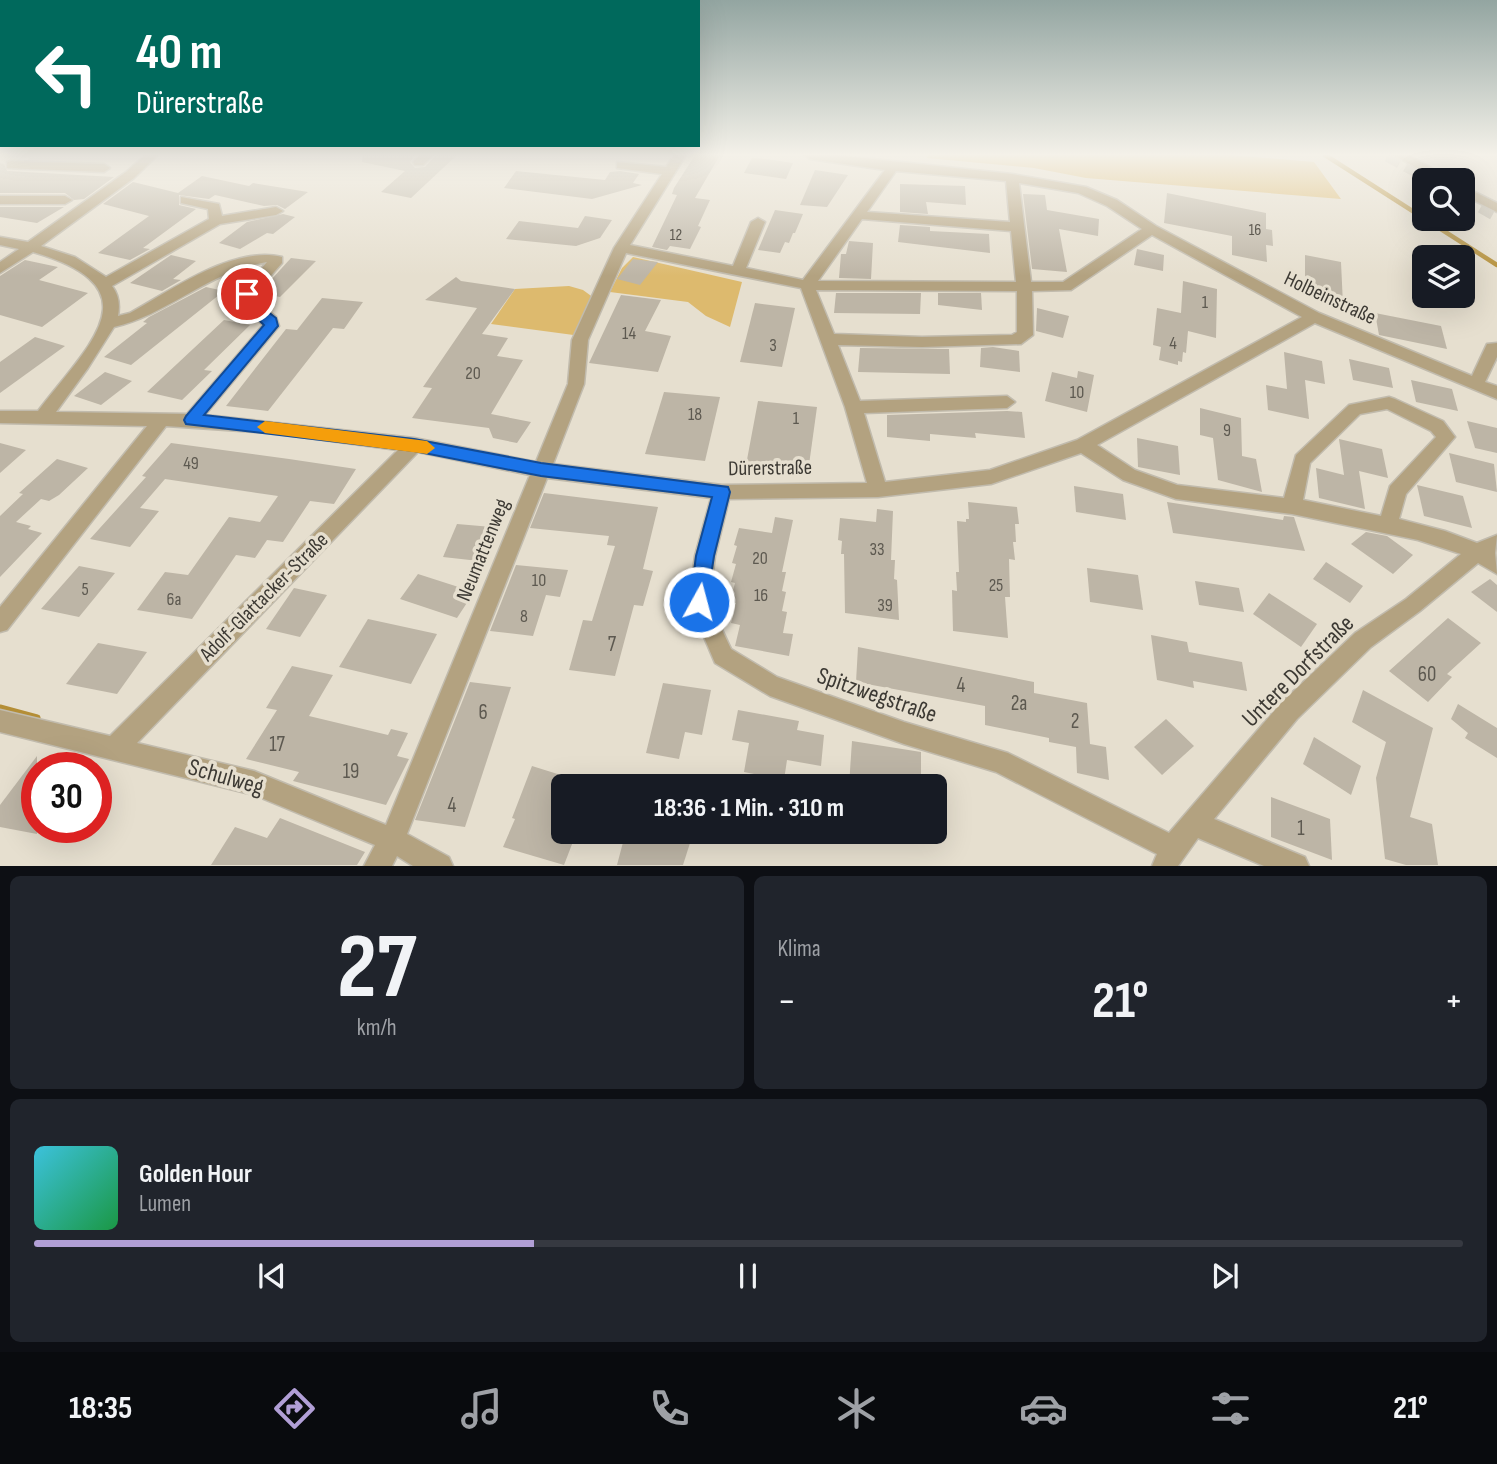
<!DOCTYPE html>
<html lang="de">
<head>
<meta charset="utf-8">
<style>
  :root { --surface:#171b24; --page:#20242c; --text:#f1f3f6; --muted:#9ea1a6; --line:#363941; --accent:#b19fd6 }
  body { margin:0; font-family:"Sofia Sans Condensed",sans-serif; background:var(--page); color:var(--text); height:100vh; display:flex; flex-direction:column; font-size:26px; white-space:nowrap }
  * { box-sizing:border-box; margin:0 }
  p { font-size:23px; color:var(--muted) }
  .icon { flex:none; width:38px; height:38px; fill:none; stroke:currentColor; stroke-width:2; stroke-linecap:round; stroke-linejoin:round }
  .map { position:relative; height:866px; overflow:hidden }
  .drawer { display:flex; flex-direction:column; gap:10px; padding:10px; background:#0d0f14; flex:1 }
  .drawer>* { flex:none }
  .top-card { position:absolute; left:0px; top:0px; width:700px; height:147px; box-shadow:0 7px 28px #0002; background:#00695c; color:#fff; overflow:hidden }
  .tools { position:absolute; left:1412px; top:168px; display:grid; gap:14px }
  .tools a { display:grid; place-items:center; width:63px; height:63px; border-radius:10px; background:var(--surface); box-shadow:0 7px 28px #0002; font-size:35px }
  .speed { position:absolute; left:21px; top:752px; display:flex; gap:14px; font-size:35px; font-weight:700; text-align:center }
  .speed>* { display:grid; place-content:center; width:91px; height:91px; border-radius:50%; background:var(--surface); box-shadow:0 7px 28px #0002; line-height:1 }
  .speed .limit { border:10px solid #d22; background:#fff; color:#111 }
  .pin { position:absolute; display:grid; place-items:center; width:60px; height:60px; color:#fff; margin:-30px; border:4px solid #fff; border-radius:50%; box-shadow:0 2px 7px #0007 }
  .me { position:absolute; width:77px; margin:-38px; rotate:7deg; stroke-linejoin:round; filter:drop-shadow(0 0 5px #0008) }
  .turn { display:flex; align-items:center; gap:24px; height:147px; padding:0 21px; font-size:32px }
  .turn .icon { width:91px; height:91px; stroke-width:2.5 }
  .turn b { display:block; font-size:49px; line-height:60px }
  .big { font-size:52px; font-weight:700; line-height:1.1 }
  .drawer .card { flex:1; display:flex; flex-direction:column; justify-content:center; gap:10px; min-width:0; padding:0 24px; border-radius:10px; background:var(--page) }
  .drawer .dial { align-items:center; gap:0 }
  .dial b { font-size:91px; line-height:1 }
  .song { display:flex; align-items:center; gap:21px }
  .cover { width:84px; height:84px; border-radius:10px; background:linear-gradient(135deg,hsl(190 70% 55%),hsl(140 70% 35%)) }
  .played { height:7px; border-radius:4px; background:linear-gradient(90deg,var(--accent) 35%,var(--line) 35%) }
  .keys { display:flex; justify-content:space-around; direction:ltr }
  .heat { display:flex; justify-content:space-between; align-items:center; font-size:38px; direction:ltr }
  .drawer .tiles { flex:1; display:grid; gap:10px; grid-template-columns:1fr 1fr }
  .card:last-child { grid-column:span 2 }
  .trip { position:absolute; left:551px; top:774px; width:396px; height:70px; border-radius:10px; background:var(--surface); box-shadow:0 7px 28px #0002; font-weight:700; line-height:70px; text-align:center }
  .tabs { display:flex; height:112px; justify-content:space-around; align-items:center; background:#090b0e; color:var(--muted) }
  .tabs .icon { width:49px; height:49px }
  .tabs .active { color:var(--accent) }
  .tabs b { font-size:32px; color:var(--text) }
  .map>svg:first-child { display:block }
  .green { fill:#ddba6e }
  .lines { fill:none; stroke-linecap:round; stroke-linejoin:round }
  .stream-far1 { stroke:#b48e36; stroke-width:4.5 }
  .stream { stroke:#b48e36; stroke-width:7 }
  .building { fill:#bdb5a6 }
  .major-tunnel { stroke:#c4beb0; stroke-width:14; stroke-dasharray:14 7; stroke-linecap:butt }
  .minor-casing { stroke:#c1bbad; stroke-width:3 }
  .minor { fill:#b3a280; fill-rule:evenodd }
  .route { fill:#1a73e8; stroke:#114b97; stroke-width:2 }
  .slow { fill:#f59e0b }
  .labels { text-anchor:middle; dominant-baseline:central; stroke-width:7; stroke-linejoin:round; paint-order:stroke }
  .far-number-label { font-size:16px; fill:#5d5950 }
  .number-label { font-size:18px; fill:#5d5950 }
  .street-label { font-size:21px; fill:#3d3a34; stroke:#e6dfcf }
  .near-number-label { font-size:21px; fill:#5d5950 }
  .near-street-label { font-size:24px; fill:#3d3a34; stroke:#e6dfcf }
</style>
</head>
<body>
<div class="map">
<svg width="1497" height="866" viewBox="0 0 1497 866">
  <rect width="100%" height="100%" fill="#e6dfcf"/>
  <!-- green -->
  <g class="green">
    <path d="M928 155H1230L1314 162 1341 199 1086 178 1034 168 927 158Z"/>
    <path d="M633 257 742 282 730 327 706 316 688 302 610 292 622 268Z"/>
    <path d="M569 286 583 290 594 298 581 336 491 324 515 289Z"/>
  </g>
  <g class="lines">
    <!-- stream-far1 -->
    <path class="stream-far1" d="M1325 155 1497 265"/>
    <!-- stream -->
    <path class="stream" d="M0 708 37 718"/>
  </g>
  <!-- building -->
  <g class="building">
    <path d="M363 155H416L410 162 415 168 425 167 436 155H457L411 198 381 192 405 171 362 162Z"/>
    <path d="M695 155H720L695 198 710 200 698 226 701 227 690 249 670 246 667 250 652 247 677 195 672 194 674 188Z"/>
    <path d="M752 158 766 159 793 163 786 179 744 173Z"/>
    <path d="M0 163 4 164 7 171 114 177 84 199 74 200 65 193H0Z"/>
    <path d="M815 170 848 175 827 207 800 205Z"/>
    <path d="M516 171 605 180 610 172 620 171 639 174 633 183 642 185 592 199 504 188Z"/>
    <path d="M202 176 249 186 253 183 308 192 285 209 277 205 264 206 215 195 209 199 179 195V205L196 209 143 248 150 249 130 260 98 253 149 216 103 204 133 182 178 193Z"/>
    <path d="M900 184 965 186 966 205 926 202 928 214 900 212Z"/>
    <path d="M1167 193 1266 213V229L1272 230 1273 246 1266 245 1267 262 1232 255V236L1164 223Z"/>
    <path d="M1023 194 1045 195 1047 210 1099 219 1098 236 1059 229 1067 272 1032 269Z"/>
    <path d="M0 207H64L37 223 0 217Z"/>
    <path d="M775 210 803 214 795 233H793L789 243 785 242 780 253 758 250Z"/>
    <path d="M283 214 295 217 273 234 267 233 240 249 219 243 247 222Z"/>
    <path d="M585 216 612 220 600 238 576 246 506 239 519 221 578 228Z"/>
    <path d="M900 225 930 227V231L989 234 990 253 898 242Z"/>
    <path d="M849 241 873 243 871 279 839 278 841 254H846Z"/>
    <path d="M1137 249 1164 255 1163 271 1134 265Z"/>
    <path d="M171 255 196 261 173 279 181 280 162 291 130 283Z"/>
    <path d="M1305 255 1341 262 1343 305 1305 297Z"/>
    <path d="M291 258 316 261 280 297 259 293Z"/>
    <path d="M633 259 658 262 640 285 617 279Z"/>
    <path d="M25 260 58 267 39 280 88 293 42 327 0 315V276Z"/>
    <path d="M456 277 461 281 515 289 482 334 508 338 497 356 523 360 491 414 531 422 517 443 493 438 489 428 412 418 432 388 423 387 477 308 425 300Z"/>
    <path d="M1183 281 1217 289 1216 338 1188 331 1186 353 1183 352 1182 362 1178 361V365L1159 360 1161 347 1153 345 1157 308 1181 313Z"/>
    <path d="M206 287 224 291 131 365 104 357 147 323 143 322 149 317Z"/>
    <path d="M836 293H921L920 314 834 313Z"/>
    <path d="M938 293H981L982 310 938 305Z"/>
    <path d="M621 295 661 300 645 331 671 336 658 372 589 363Z"/>
    <path d="M322 298 363 302 344 329 333 328 268 411 226 406 286 329 297 330Z"/>
    <path d="M755 303 795 308 782 367 740 362Z"/>
    <path d="M1037 308 1069 316 1063 338 1036 331Z"/>
    <path d="M1375 313 1441 326 1447 349 1379 335Z"/>
    <path d="M224 320 250 325 204 370 212 371 182 400 147 392Z"/>
    <path d="M35 337 65 346 0 393V362Z"/>
    <path d="M993 347 1019 351 1020 372 980 367 981 348Z"/>
    <path d="M860 348 949 349 950 374 858 372Z"/>
    <path d="M1284 352 1322 361 1325 384 1305 380 1309 419 1268 410 1266 385 1287 389Z"/>
    <path d="M1349 359 1389 368 1393 388 1353 380Z"/>
    <path d="M1078 371 1094 375 1087 412 1045 401 1052 372 1077 378Z"/>
    <path d="M105 372 132 381 101 405 74 396Z"/>
    <path d="M1411 380 1452 389 1458 411 1416 402Z"/>
    <path d="M664 392 720 397 705 461 645 454Z"/>
    <path d="M758 401 817 407 808 472 746 465Z"/>
    <path d="M1200 408 1241 418 1242 456 1256 459 1262 492 1218 480 1213 438 1200 435Z"/>
    <path d="M1007 411 1022 412 1025 438 975 433 976 438 930 434V441L887 437V415Z"/>
    <path d="M1467 421 1497 428V453L1475 448Z"/>
    <path d="M1137 438 1178 446 1180 475 1138 467Z"/>
    <path d="M1339 439 1382 449 1388 478 1359 471 1365 509 1319 498 1316 468 1344 475Z"/>
    <path d="M0 443 26 450 0 473Z"/>
    <path d="M171 443 289 459 356 469 334 504 310 501 283 542 267 540 255 558 236 555 192 619 137 610 165 572 188 575 229 517 260 522 278 496 165 479 140 508 159 511 130 547 90 539 146 477 142 476Z"/>
    <path d="M1449 453 1494 464 1497 492 1456 482Z"/>
    <path d="M57 459 88 468 59 495 49 501 41 499 16 522 31 526 28 529 42 533 0 577V516L23 494 19 493Z"/>
    <path d="M1417 485 1463 496 1472 528 1424 516Z"/>
    <path d="M1074 486 1123 494 1126 520 1076 512Z"/>
    <path d="M544 493 658 507 643 569 653 571 643 606 634 605 615 676 569 670 583 620 592 621 615 546 607 545 609 536 530 528Z"/>
    <path d="M968 502 1017 507 1019 524H1015L1016 542H1013L1015 560 1009 559 1010 597H1005L1008 638 953 631 952 590 957 591 956 572H959L957 521 966 522V519H969Z"/>
    <path d="M1167 502 1283 520 1284 516 1294 517 1305 551 1173 533Z"/>
    <path d="M877 509 893 511 891 560H895L894 579 897 580 899 620 845 613 844 554H841L842 541 838 540 840 518 876 522Z"/>
    <path d="M775 517 793 520 782 572H786L782 591 786 592 782 611 787 612 783 633 793 634 789 656 735 646 740 625 731 623 736 603 730 602 735 583 731 582 736 564 732 563 737 546 734 545 739 528 772 533Z"/>
    <path d="M457 524 492 527 479 561 443 557Z"/>
    <path d="M1366 532 1387 536 1413 555 1393 574 1351 544Z"/>
    <path d="M1326 562 1363 586 1350 603 1313 579Z"/>
    <path d="M516 565 568 570 560 597 546 595 533 636 490 631Z"/>
    <path d="M79 566 115 573 79 617 41 609Z"/>
    <path d="M1087 568 1138 575 1143 610 1090 602Z"/>
    <path d="M418 574 474 592 457 618 400 599Z"/>
    <path d="M1490 579 1497 585V612L1471 592Z"/>
    <path d="M1195 581 1239 588 1244 612 1199 605Z"/>
    <path d="M294 588 327 595 300 637 266 629Z"/>
    <path d="M1269 593 1317 624 1301 647 1253 614Z"/>
    <path d="M1448 618 1481 643 1447 674 1452 677 1428 702 1389 671Z"/>
    <path d="M368 619 437 634 411 684 339 667Z"/>
    <path d="M1151 635 1187 642 1189 652 1242 662 1247 691 1193 681 1194 688 1157 680Z"/>
    <path d="M98 643 147 652 117 694 66 684Z"/>
    <path d="M858 647 1034 682V693L1087 703 1090 744 1106 747 1109 780 1077 773 1076 747 1049 742V738L985 725V706L856 682Z"/>
    <path d="M292 666 333 675 309 716 388 735 391 729 408 733 397 756 409 759 386 805 293 781 299 772 246 759 277 710 266 708Z"/>
    <path d="M470 682 511 687 465 827 415 820Z"/>
    <path d="M663 683 711 690 702 735 685 732 679 759 646 753Z"/>
    <path d="M1363 690 1433 728 1410 817 1432 824 1438 865H1406L1385 859 1376 778 1386 742 1352 722Z"/>
    <path d="M1458 704 1497 728V758L1465 738 1468 733 1451 719Z"/>
    <path d="M738 710 799 721 797 730 824 735 821 766 787 760 784 780 744 772 749 743 732 740Z"/>
    <path d="M1166 719 1194 746 1162 775 1134 747Z"/>
    <path d="M1314 737 1361 766 1351 795 1303 764Z"/>
    <path d="M852 741 921 752V786H849Z"/>
    <path d="M37 756V834L0 827V805Z"/>
    <path d="M532 766 564 776V831H574L571 837 574 839 564 865 503 847 515 819 512 818Z"/>
    <path d="M1271 797 1330 819 1332 860 1271 837Z"/>
    <path d="M280 818 365 852 357 865H211L235 827 267 838Z"/>
    <path d="M626 831H654L690 843 683 865H617Z"/>
  </g>
  <g class="lines">
    <!-- major-tunnel -->
    <g class="major-tunnel">
      <path d="M1388 155 1434 180"/>
      <path d="M1463 196 1497 215"/>
    </g>
    <!-- minor casing -->
    <g class="minor-casing">
      <g id="minor">
        <path d="M145 155H158L134 178 41 246 75 257 106 277 209 219 208 209 181 203V197L219 204 222 216 276 207 283 211 276 215 220 224 112 286C119 295 120 305 118 316L130 313C172 290 233 245 282 257V263L254 295V300L276 317 279 326 205 415 414 438 536 462 568 384 572 340 614 248 662 174 617 168V162L666 167 674 155H686L630 245 733 266 751 222 758 218 765 222 746 268 803 280 885 170 810 159 804 155H835L1012 174 1086 187 1117 200 1156 226 1319 313 1472 376 1487 344 1497 343V357L1485 382 1497 386V399L1315 323 1097 445 1135 470 1177 485 1284 498 1296 455 1349 405 1389 397 1395 399 1443 421 1455 437 1406 494 1399 519 1445 531 1477 543 1497 535 1495 553 1497 574 1478 563 1420 611 1371 647 1297 719 1214 819 1305 857 1309 866H1264L1198 838 1178 866H1152L1157 854 996 772 904 744 770 696 715 663 689 602 695 556 711 498 547 478 407 834 449 857 453 866H413L397 856 392 866H364L375 845 254 795 0 732V710L110 736 398 450 271 433 166 426 7 630 0 632V607L147 426 0 423V411H38C89 344 157 288 33 252L0 273V262L19 249 0 245V237L28 242 126 172ZM896 171 1006 181 1010 222 867 212ZM1019 183 1078 193 1107 206 1142 229 1063 282H1031ZM862 219 1011 231 1016 282 818 281ZM1152 235 1302 317 1077 440 990 470 885 482 864 413 1007 408 1015 402 1007 396 860 401 838 345 922 347 1021 344 1033 335 1032 291 1071 290ZM626 253 801 288 845 407 867 483 722 485 553 464 584 384 588 340ZM267 262 240 294 242 305 263 325 187 414 56 412 88 368 114 327C169 314 209 271 267 262ZM816 290 1017 291V332L1012 335 922 337 834 334ZM1387 409 1431 431 1436 437 1390 486 1381 516 1303 500 1310 463 1360 414ZM418 452 530 475 386 825 254 771 137 743ZM1081 453 1123 480 1176 499 1292 514 1418 540 1461 554 1406 599 1355 633 1281 703 1169 833 1008 753 904 722 777 677 731 649 709 602 715 556 729 499 878 497 991 484Z"/>
        <path d="M420 155H433L423 165H415L413 162Z"/>
        <path d="M1394 155H1409L1452 180H1437Z"/>
        <path d="M11 161 104 164 110 168 104 172 7 168V162Z"/>
        <path d="M1463 186 1497 203V212L1463 195Z"/>
        <path d="M0 196H65L72 200 65 204H0Z"/>
      </g>
    </g>
    <!-- minor -->
    <use href="#minor" class="minor"/>
  </g>
  <!-- sky -->
  <linearGradient id="sky" x2="0" y2="1"><stop stop-color="#93a5a1"/><stop offset="0.56" stop-color="#f4f1e9"/><stop offset="1" stop-color="#f4f1e9" stop-opacity="0"/></linearGradient>
  <rect width="1497" height="276" fill="url(#sky)"/>
  <!-- route -->
  <path class="route" d="M247 290 254 294V301L276 318 278 326 204 415 414 439 541 463 728 487 730 492 714 556 706 608 699 610 693 608 690 602 696 556 712 497 541 476 414 451 186 424 184 420 186 416 264 325 240 302V294Z"/>
  <!-- slow -->
  <path class="slow" d="M265 421 427 441 435 448 427 454 265 433 257 427Z"/>
  <g class="labels">
    <!-- far-number labels -->
    <g class="far-number-label">
      <text x="1255" y="230">16</text>
      <text x="676" y="235">12</text>
    </g>
    <!-- number labels -->
    <g class="number-label">
      <text x="1205" y="302">1</text>
      <text x="629" y="333">14</text>
      <text x="1173" y="343">4</text>
      <text x="773" y="345">3</text>
      <text x="473" y="373">20</text>
      <text x="1077" y="392">10</text>
      <text x="695" y="414">18</text>
      <text x="796" y="418">1</text>
      <text x="1227" y="430">9</text>
      <text x="191" y="463">49</text>
      <text x="877" y="549">33</text>
      <text x="760" y="558">20</text>
      <text x="539" y="580">10</text>
      <text x="996" y="585">25</text>
      <text x="85" y="589">5</text>
      <text x="761" y="595">16</text>
      <text x="174" y="599">6a</text>
      <text x="885" y="605">39</text>
      <text x="524" y="616">8</text>
    </g>
    <!-- street labels -->
    <g class="street-label">
      <text transform="translate(1330 298) rotate(25)">Holbeinstraße</text>
      <text transform="translate(770 468) rotate(-1)">Dürerstraße</text>
      <text transform="translate(483 550) rotate(-68)">Neumattenweg</text>
      <text transform="translate(264 597) rotate(-45)">Adolf-Glattacker-Straße</text>
    </g>
    <!-- near-number labels -->
    <g class="near-number-label">
      <text x="612" y="644">7</text>
      <text x="1427" y="674">60</text>
      <text x="961" y="685">4</text>
      <text x="1019" y="703">2a</text>
      <text x="483" y="712">6</text>
      <text x="1075" y="721">2</text>
      <text x="277" y="744">17</text>
      <text x="351" y="771">19</text>
      <text x="452" y="805">4</text>
      <text x="1301" y="828">1</text>
    </g>
    <!-- near-street labels -->
    <g class="near-street-label">
      <text transform="translate(1298 671) rotate(-45)">Untere Dorfstraße</text>
      <text transform="translate(877 695) rotate(19)">Spitzwegstraße</text>
      <text transform="translate(226 777) rotate(16)">Schulweg</text>
    </g>
  </g>
</svg>
<div class="tools">
<a><svg class="icon" aria-label="search" viewBox="0 0 24 24"><circle cx="10" cy="10" r="6"/><path d="M15 15l6 6"/></svg></a>
<a><svg class="icon" aria-label="layers" viewBox="0 0 24 24"><path d="M12 4l9 5-9 5-9-5zM3 14l9 5 9-5"/></svg></a>
</div>
<div class="speed"><div class="limit">30</div></div>
<div class="pin" style="left:247px;top:294px;background:#d93025"><svg class="icon" aria-label="arrive" viewBox="0 0 24 24"><path d="M6 21V4h12l-3 4 3 4H6"/></svg></div>
<svg class="me" style="left:699px;top:602px" viewBox="-20 -20 40 40"><circle r="17" fill="#1a73e8" stroke="#fff" stroke-width="3"/><path d="M0-11L8 9 0 5-8 9z" fill="#fff"/></svg>
<div class="trip">18:36 · 1 Min. · 310 m</div>
<div class="top-card">
<div class="turn"><svg class="icon" aria-label="left" viewBox="0 0 24 24"><path d="M17 20v-9H6M10 6l-5 5 5 5"/></svg><div><b>40 m</b>Dürerstraße</div></div>
</div>
</div>
<section class="drawer">
<div class="tiles">
<div class="card dial"><b>27</b><p>km/h</p></div>
<div class="card"><p>Klima</p>
<div class="heat"><a>−</a><b class="big">21°</b><a>+</a></div>
</div>
<div class="card">
<div class="song"><i class="cover"></i><div><b>Golden Hour</b><p>Lumen</p></div></div>
<div class="played"></div>
<div class="keys"><svg class="icon" aria-label="previous" viewBox="0 0 24 24"><path d="M18 5L8 12l10 7zM5 5v14"/></svg><svg class="icon" aria-label="pause" viewBox="0 0 24 24"><path d="M8 5v14M16 5v14"/></svg><svg class="icon" aria-label="next" viewBox="0 0 24 24"><path d="M6 5l10 7-10 7zM19 5v14"/></svg></div>
</div>
</div>
</section>
<nav class="tabs">
<b>18:35</b>
<svg class="icon active" aria-label="directions" viewBox="0 0 24 24"><path d="M12 3l9 9-9 9-9-9zM9 14v-3h6M13 9l2 2-2 2"/></svg>
<svg class="icon" aria-label="music" viewBox="0 0 24 24"><path d="M9 18V5l10-2v13"/><circle cx="6" cy="18" r="3"/><circle cx="16" cy="16" r="3"/></svg>
<svg class="icon" aria-label="phone" viewBox="0 0 24 24"><path d="M5 4h4l2 5-3 2q2 4 5 5l2-3 5 2v4C11 20 4 13 5 4z"/></svg>
<svg class="icon" aria-label="climate" viewBox="0 0 24 24"><path d="M12 3v18M4 7l16 10M4 17L20 7"/></svg>
<svg class="icon" aria-label="car" viewBox="0 0 24 24"><path d="M5 17H2v-5l4-1 3-4h7l3 4 3 1v5h-3M9 17h6M6 11h13"/><circle cx="7" cy="17" r="2"/><circle cx="17" cy="17" r="2"/></svg>
<svg class="icon" aria-label="filters" viewBox="0 0 24 24"><path d="M4 7h16M4 17h16"/><circle cx="9" cy="7" r="2"/><circle cx="15" cy="17" r="2"/></svg>
<b>21°</b>
</nav>
</body>
</html>
